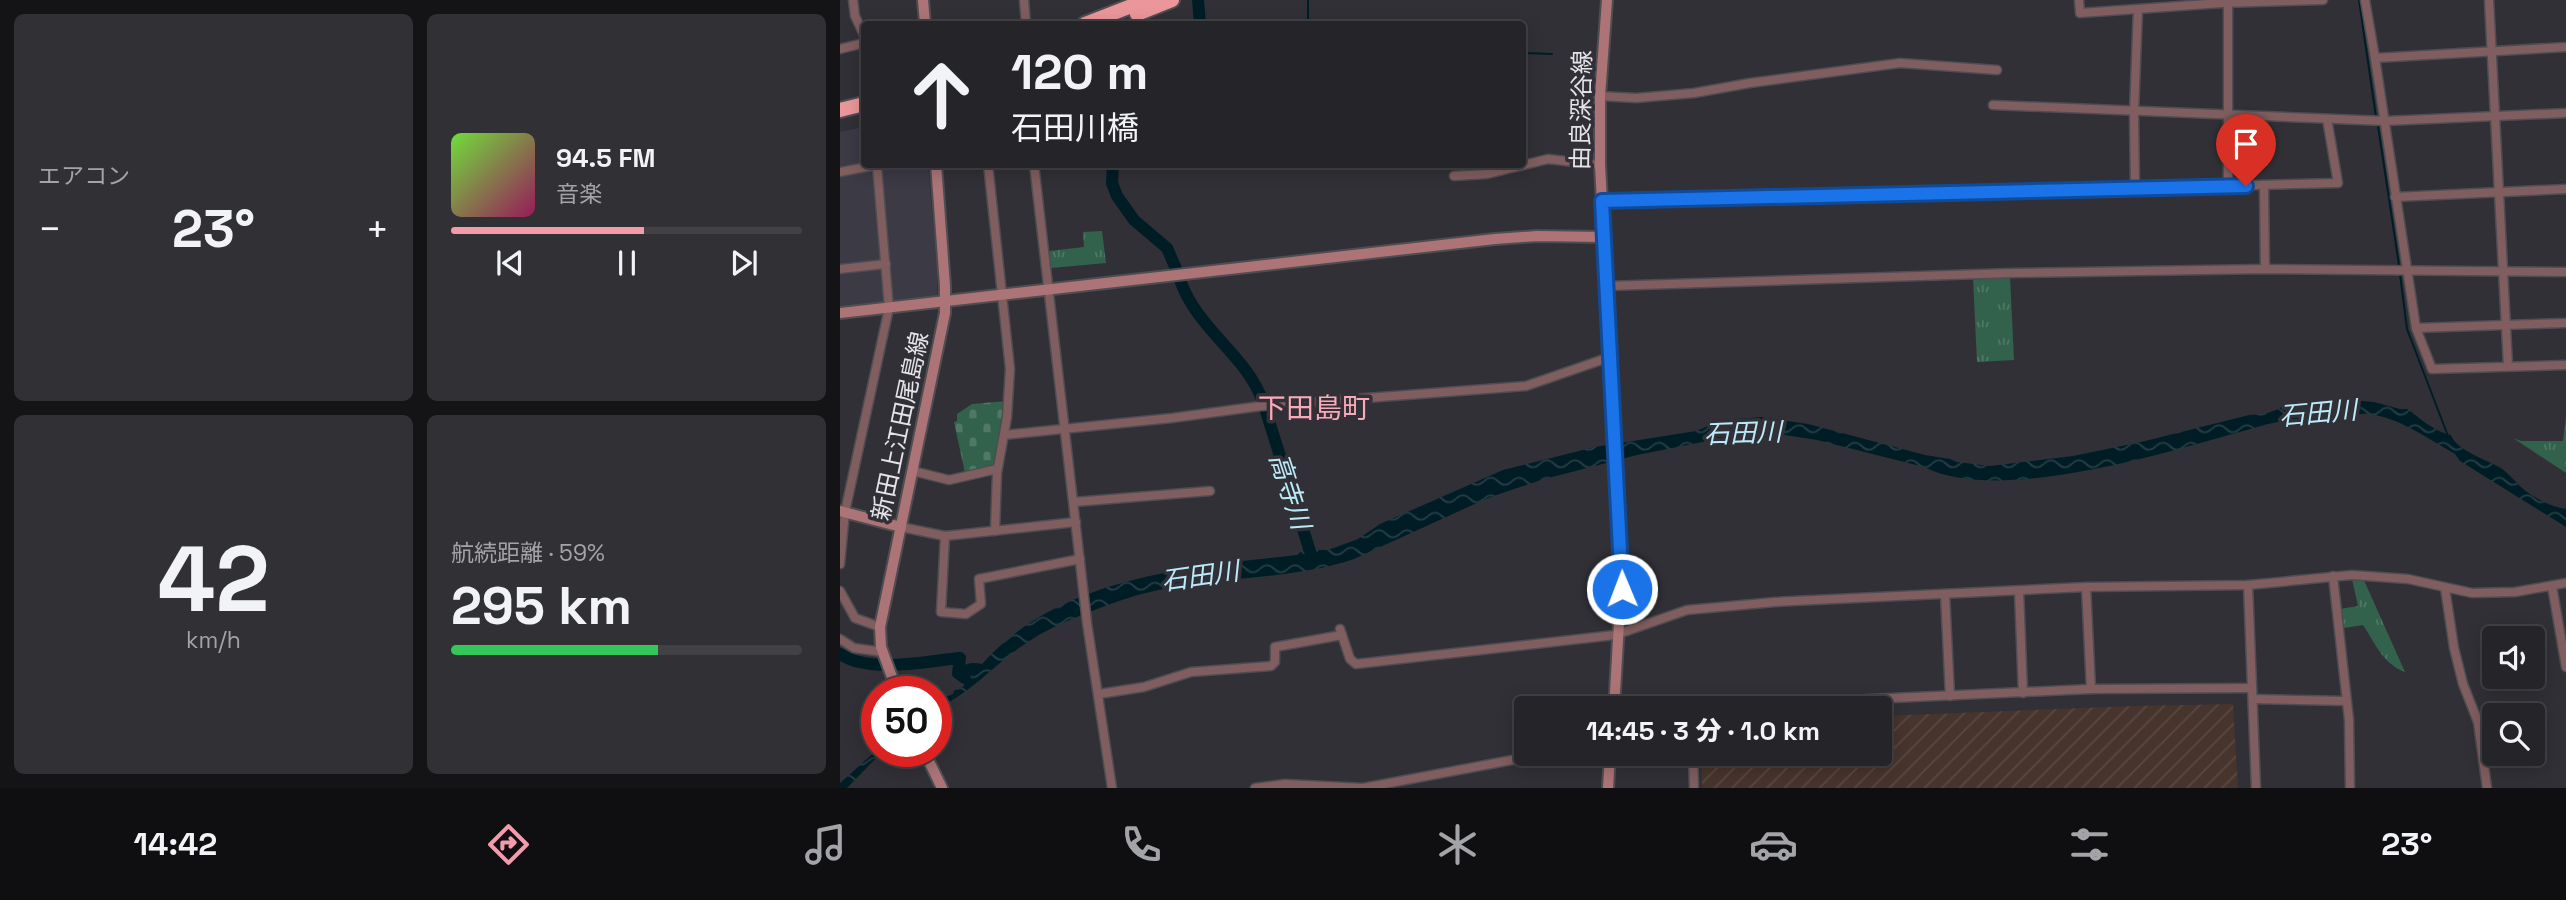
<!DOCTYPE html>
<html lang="ja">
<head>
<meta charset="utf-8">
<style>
  :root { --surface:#252428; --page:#313034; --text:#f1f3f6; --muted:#a3a4a8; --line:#424145; --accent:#f39aab }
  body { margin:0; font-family:"Space Grotesk","Noto Sans JP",sans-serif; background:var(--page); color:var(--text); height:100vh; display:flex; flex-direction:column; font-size:26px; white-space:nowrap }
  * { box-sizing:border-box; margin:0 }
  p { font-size:23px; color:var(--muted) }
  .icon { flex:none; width:38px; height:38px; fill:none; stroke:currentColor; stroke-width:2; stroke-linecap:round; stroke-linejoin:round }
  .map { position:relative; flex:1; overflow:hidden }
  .sheet { display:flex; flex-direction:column; gap:14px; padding:14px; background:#141416; width:840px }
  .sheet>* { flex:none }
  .guide { position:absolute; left:21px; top:21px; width:665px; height:147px; border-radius:7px; box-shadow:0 4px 18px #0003,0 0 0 2px var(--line); background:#252428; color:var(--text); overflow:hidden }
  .tools { position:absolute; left:1642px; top:626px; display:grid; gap:14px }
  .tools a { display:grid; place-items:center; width:63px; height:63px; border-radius:7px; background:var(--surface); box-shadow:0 4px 18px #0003,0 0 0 2px var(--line); font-size:35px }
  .speed { position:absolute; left:21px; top:676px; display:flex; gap:14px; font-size:35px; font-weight:700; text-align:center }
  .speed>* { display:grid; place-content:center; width:91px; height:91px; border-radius:50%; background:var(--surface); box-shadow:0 4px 18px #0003,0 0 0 2px var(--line); line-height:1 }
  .speed .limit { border:10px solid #d22; background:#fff; color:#111 }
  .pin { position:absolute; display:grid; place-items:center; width:60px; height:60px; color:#fff; margin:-72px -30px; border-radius:50% 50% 50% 0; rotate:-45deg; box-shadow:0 0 7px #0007 }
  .pin .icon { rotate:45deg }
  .me { position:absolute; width:77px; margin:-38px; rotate:359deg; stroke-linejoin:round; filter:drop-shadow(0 0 5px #0008) }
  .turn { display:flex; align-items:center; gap:24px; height:147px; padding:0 35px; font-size:32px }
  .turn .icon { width:91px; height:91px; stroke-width:2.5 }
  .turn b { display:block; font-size:49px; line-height:60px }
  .big { font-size:52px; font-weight:800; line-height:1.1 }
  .sheet .widget { flex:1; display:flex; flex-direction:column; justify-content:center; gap:10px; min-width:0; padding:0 24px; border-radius:10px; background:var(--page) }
  .sheet .dial { align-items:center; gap:0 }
  .dial b { font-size:91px; line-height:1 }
  .song { display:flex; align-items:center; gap:21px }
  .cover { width:84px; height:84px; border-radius:10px; background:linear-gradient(135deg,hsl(100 70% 55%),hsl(330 70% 35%)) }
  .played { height:7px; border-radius:4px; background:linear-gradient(90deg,var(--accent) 55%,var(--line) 55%) }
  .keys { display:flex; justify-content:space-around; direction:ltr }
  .heat { display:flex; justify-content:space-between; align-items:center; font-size:38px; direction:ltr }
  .charge { height:10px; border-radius:5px; background:linear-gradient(90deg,#34c759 59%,var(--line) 0) }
  .sheet .tiles { flex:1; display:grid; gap:14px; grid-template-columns:repeat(2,1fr) }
  .trip { position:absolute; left:674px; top:696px; width:378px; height:70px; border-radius:7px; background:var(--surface); box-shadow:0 4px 18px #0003,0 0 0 2px var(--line); font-weight:800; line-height:70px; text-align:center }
  .menu { display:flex; height:112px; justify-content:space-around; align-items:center; background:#0f0e10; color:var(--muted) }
  .menu .icon { width:49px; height:49px }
  .menu .active { color:var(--accent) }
  .menu b { font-size:32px; color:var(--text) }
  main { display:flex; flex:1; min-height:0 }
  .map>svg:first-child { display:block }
  .built { fill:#3b3a45 }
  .industrial { fill:url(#industrial-furrows) }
  .grass { fill:url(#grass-tufts) }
  .cemetery { fill:url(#cemetery-stones) }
  .water { fill:url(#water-waves) }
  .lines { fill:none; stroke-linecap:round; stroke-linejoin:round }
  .stream { stroke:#001d26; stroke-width:2 }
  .river { stroke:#001d26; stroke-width:12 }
  .street-casing { stroke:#4e4d52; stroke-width:11 }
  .secondary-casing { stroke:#4e4d52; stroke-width:14 }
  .highway-casing { stroke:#4e4d52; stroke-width:18 }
  .street { stroke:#805d5e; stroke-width:8 }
  .secondary { stroke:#ac7476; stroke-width:10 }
  .highway { stroke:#eb969a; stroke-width:14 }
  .route-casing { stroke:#114b97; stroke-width:18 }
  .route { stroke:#1a73e8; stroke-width:12 }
  .labels { text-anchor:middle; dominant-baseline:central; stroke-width:7; stroke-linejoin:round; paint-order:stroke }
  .street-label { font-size:24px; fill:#e5e4e8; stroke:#313036 }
  .water-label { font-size:26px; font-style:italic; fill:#bbeafa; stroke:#313036 }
  .quarter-label { font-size:28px; fill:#fba8b8; stroke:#313036 }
</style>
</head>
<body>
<main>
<section class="sheet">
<div class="tiles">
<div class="widget"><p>エアコン</p>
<div class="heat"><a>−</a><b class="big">23°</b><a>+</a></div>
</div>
<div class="widget">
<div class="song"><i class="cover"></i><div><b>94.5 FM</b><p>音楽</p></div></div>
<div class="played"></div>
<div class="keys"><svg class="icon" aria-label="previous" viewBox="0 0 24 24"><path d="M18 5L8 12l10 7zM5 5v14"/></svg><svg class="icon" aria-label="pause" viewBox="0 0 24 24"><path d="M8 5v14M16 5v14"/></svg><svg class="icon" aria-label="next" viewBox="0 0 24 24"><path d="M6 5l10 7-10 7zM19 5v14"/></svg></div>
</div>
<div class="widget dial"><b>42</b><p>km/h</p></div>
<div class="widget"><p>航続距離 · 59%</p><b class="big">295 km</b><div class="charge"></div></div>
</div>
</section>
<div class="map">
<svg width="1726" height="788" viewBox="0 0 1726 788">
  <defs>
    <pattern id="industrial-furrows" width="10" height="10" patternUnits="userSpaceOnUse" patternTransform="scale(1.75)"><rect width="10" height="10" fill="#47342d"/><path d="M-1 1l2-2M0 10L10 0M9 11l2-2" fill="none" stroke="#594841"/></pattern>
    <pattern id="grass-tufts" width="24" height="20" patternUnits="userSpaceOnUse" patternTransform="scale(1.75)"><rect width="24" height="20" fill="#32614c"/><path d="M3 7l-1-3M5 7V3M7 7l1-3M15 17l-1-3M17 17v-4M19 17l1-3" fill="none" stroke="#507866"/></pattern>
    <pattern id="cemetery-stones" width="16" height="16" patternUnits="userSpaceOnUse" patternTransform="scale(1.75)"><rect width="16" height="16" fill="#32614c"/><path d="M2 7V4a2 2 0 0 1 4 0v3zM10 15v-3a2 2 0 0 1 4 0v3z" fill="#507866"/></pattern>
    <pattern id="water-waves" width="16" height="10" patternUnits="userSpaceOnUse" patternTransform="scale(1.75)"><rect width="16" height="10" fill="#001d26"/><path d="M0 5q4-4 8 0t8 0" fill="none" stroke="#253e46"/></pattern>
  </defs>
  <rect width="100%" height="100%" fill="#313036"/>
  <!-- built -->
  <path class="built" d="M24 127V164L88 165 97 270V295L94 298 0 309V132Z"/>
  <!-- industrial -->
  <path class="industrial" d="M1393 704 1398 788H862L861 754H1040V716L1294 706Z"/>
  <!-- grass -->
  <g class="grass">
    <path d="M262 231 266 263 211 268 209 251 244 247 243 232Z"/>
    <path d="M1170 276 1174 360 1137 362 1133 278Z"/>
    <path d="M1726 416V473L1673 438 1681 441H1723Z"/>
    <path d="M1523 578 1565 672C1543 664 1535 643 1523 625L1504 628 1500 609 1518 606 1512 579Z"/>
  </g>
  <!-- cemetery -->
  <path class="cemetery" d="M167 401 155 465 125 473 114 422 117 421V414L132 404Z"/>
  <!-- water -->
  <g class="water">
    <path d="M1500 399 1534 402 1560 409H1568C1581 420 1596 432 1611 435 1616 450 1647 460 1661 468 1668 473 1675 481 1681 487 1692 497 1711 507 1726 509V527L1620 461 1615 454C1588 439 1559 417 1528 414 1518 413 1511 416 1502 417 1477 419 1452 418 1428 424 1343 447 1164 507 1084 467L977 440 938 434 926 437 898 435 797 455 701 480 648 498 514 559C438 584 355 574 279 601 246 613 211 625 182 646 154 665 128 696 96 708V696L103 698 113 694 114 689 118 690 124 686V680L119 681 112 675C122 665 128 661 142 664 219 577 349 567 457 555L463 550H488L518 539 540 524 663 470 755 447 856 431 883 420 922 417 968 424 1085 455 1110 459 1117 462 1150 466 1233 456 1301 442 1409 415C1419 415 1437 412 1444 405H1459L1466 408 1491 406 1495 402 1493 400Z"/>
    <path d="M37 750 43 751 7 788H0V783Z"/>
  </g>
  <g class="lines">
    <!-- stream -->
    <g class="stream">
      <path d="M468 0V24"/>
      <path d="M1519 0 1536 117"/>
      <path d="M682 53 712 54"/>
      <path d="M1538 126 1559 265"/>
      <path d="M1560 274 1567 329 1608 436"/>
    </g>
    <!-- river -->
    <g class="river">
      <path d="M358 0 360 24"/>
      <path d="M273 164 272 183 277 196 294 220 327 248 337 271"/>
      <path d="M340 280C358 331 406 354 423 402L473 561"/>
      <path d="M0 654C29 674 87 661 120 658L118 673 125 678"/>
    </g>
    <!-- street casing -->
    <g class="street-casing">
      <g id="street">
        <path d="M13 0 15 16 24 35"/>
        <path d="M184 0 186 24"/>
        <path d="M1239 0 1240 13 1382 3 1483 0"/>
        <path d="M1525 0 1535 58 1576 328 1592 369 1726 365"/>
        <path d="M1649 0 1668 366"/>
        <path d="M1388 3V186"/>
        <path d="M0 49 24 43"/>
        <path d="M1535 58 1726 47"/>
        <path d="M760 96 796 98 854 93 910 83 1060 63 1157 70"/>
        <path d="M1153 105 1545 121 1726 113"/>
        <path d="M148 164 170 369 167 417 157 473 155 531"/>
        <path d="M194 164 247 623 272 788"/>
        <path d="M0 172 41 164"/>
        <path d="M614 176 647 174 708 159 760 165"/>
        <path d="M1424 186 1425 269"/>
        <path d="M1295 188 1294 112 1298 9"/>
        <path d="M1555 197 1726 189"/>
        <path d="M762 201 1498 183 1487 119"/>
        <path d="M0 269 46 264"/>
        <path d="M767 286 1173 273 1425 269 1726 272"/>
        <path d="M1576 328 1726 323"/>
        <path d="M164 435 332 418 421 406 686 386 770 357"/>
        <path d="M73 471 109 480 157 469"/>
        <path d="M234 502 370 491"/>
        <path d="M61 527 105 536 236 522"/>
        <path d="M105 536 101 612 126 614 141 604 139 579 240 559"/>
        <path d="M0 564 5 512 49 308 37 166"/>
        <path d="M1493 576 1509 720 1510 788"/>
        <path d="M1408 585 1416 788"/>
        <path d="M1712 586 1726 667"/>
        <path d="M1246 587 1251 689"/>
        <path d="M1605 588 1614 648 1623 684 1638 722 1647 788"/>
        <path d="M0 591 15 618 40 627"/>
        <path d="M1179 591 1183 693"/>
        <path d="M1105 594 1110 696"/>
        <path d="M500 629 510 659 516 664 775 635 847 610 935 602 1246 587 1408 585 1512 575 1568 579 1632 593 1675 592 1726 583"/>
        <path d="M0 639 14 648 43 652"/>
        <path d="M259 694 304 687 351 672 431 666 435 662V647L502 635"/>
        <path d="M1413 699 1506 701"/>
        <path d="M811 709 1251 689 1412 688"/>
        <path d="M853 754 854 788"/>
        <path d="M415 788 445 784 523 788 704 754"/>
      </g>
    </g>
    <!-- secondary casing -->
    <g class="secondary-casing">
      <g id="secondary">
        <path d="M83 0 85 24"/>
        <path d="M767 0 760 96V165L782 571 774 709"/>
        <path d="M0 313 655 239 697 236 764 237"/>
        <path d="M0 511 61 527"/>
        <path d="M57 691 41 647 40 627 105 313V286L96 164"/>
        <path d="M84 751 102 788"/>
        <path d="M768 788 770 754"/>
      </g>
    </g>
    <!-- highway casing -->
    <g class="highway-casing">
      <g id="highway">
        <path d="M297 14 332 0"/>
        <path d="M245 24 307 0"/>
        <path d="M0 110 24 104"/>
      </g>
    </g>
    <!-- street -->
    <use href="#street" class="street"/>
    <!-- secondary -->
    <use href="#secondary" class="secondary"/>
    <!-- highway -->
    <use href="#highway" class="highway"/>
  </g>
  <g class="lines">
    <!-- route casing -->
    <g class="route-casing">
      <path id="route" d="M782 589 762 201 1406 186"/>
    </g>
    <!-- route -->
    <use href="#route" class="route"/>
  </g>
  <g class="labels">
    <!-- street labels -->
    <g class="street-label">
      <text transform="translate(741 110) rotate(-89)">由良深谷線</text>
      <text transform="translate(60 426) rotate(-78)">新田上江田尾島線</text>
    </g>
    <!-- water labels -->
    <g class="water-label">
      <text transform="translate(1478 413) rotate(-5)">石田川</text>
      <text transform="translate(903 433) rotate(-2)">石田川</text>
      <text transform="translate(450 491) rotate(72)">高寺川</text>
      <text transform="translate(360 576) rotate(-8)">石田川</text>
    </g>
    <!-- quarter labels -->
    <g class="quarter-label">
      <text x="474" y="408">下田島町</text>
    </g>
  </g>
</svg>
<div class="tools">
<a><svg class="icon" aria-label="sound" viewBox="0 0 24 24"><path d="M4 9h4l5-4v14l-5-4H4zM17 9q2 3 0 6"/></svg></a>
<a><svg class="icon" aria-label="search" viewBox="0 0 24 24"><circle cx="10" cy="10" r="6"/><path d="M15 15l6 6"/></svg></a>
</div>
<div class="speed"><div class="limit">50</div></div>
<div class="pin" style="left:1406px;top:186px;background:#d93025"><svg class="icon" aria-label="arrive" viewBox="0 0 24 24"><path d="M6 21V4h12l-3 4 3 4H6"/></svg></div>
<svg class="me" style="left:782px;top:589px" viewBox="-20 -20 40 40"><circle r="17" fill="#1a73e8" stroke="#fff" stroke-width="3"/><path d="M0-11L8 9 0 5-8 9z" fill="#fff"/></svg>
<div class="trip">14:45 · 3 分 · 1.0 km</div>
<div class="guide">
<div class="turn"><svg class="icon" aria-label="ahead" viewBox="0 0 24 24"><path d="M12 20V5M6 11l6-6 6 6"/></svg><div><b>120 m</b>石田川橋</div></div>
</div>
</div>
</main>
<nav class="menu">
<b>14:42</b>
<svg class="icon active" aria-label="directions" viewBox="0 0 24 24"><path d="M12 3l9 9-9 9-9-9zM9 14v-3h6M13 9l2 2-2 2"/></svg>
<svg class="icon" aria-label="music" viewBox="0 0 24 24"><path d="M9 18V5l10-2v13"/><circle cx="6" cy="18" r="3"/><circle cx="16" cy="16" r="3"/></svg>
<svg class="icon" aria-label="phone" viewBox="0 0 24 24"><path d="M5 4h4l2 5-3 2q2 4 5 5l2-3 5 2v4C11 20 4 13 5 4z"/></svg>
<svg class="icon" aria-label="climate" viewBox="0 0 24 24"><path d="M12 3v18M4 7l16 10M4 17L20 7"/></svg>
<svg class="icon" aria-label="car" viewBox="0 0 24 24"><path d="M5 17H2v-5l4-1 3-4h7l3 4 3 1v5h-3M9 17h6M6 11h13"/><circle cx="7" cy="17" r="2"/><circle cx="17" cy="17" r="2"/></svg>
<svg class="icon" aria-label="filters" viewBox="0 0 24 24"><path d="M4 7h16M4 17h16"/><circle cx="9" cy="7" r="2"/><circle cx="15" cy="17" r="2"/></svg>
<b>23°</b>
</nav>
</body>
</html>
